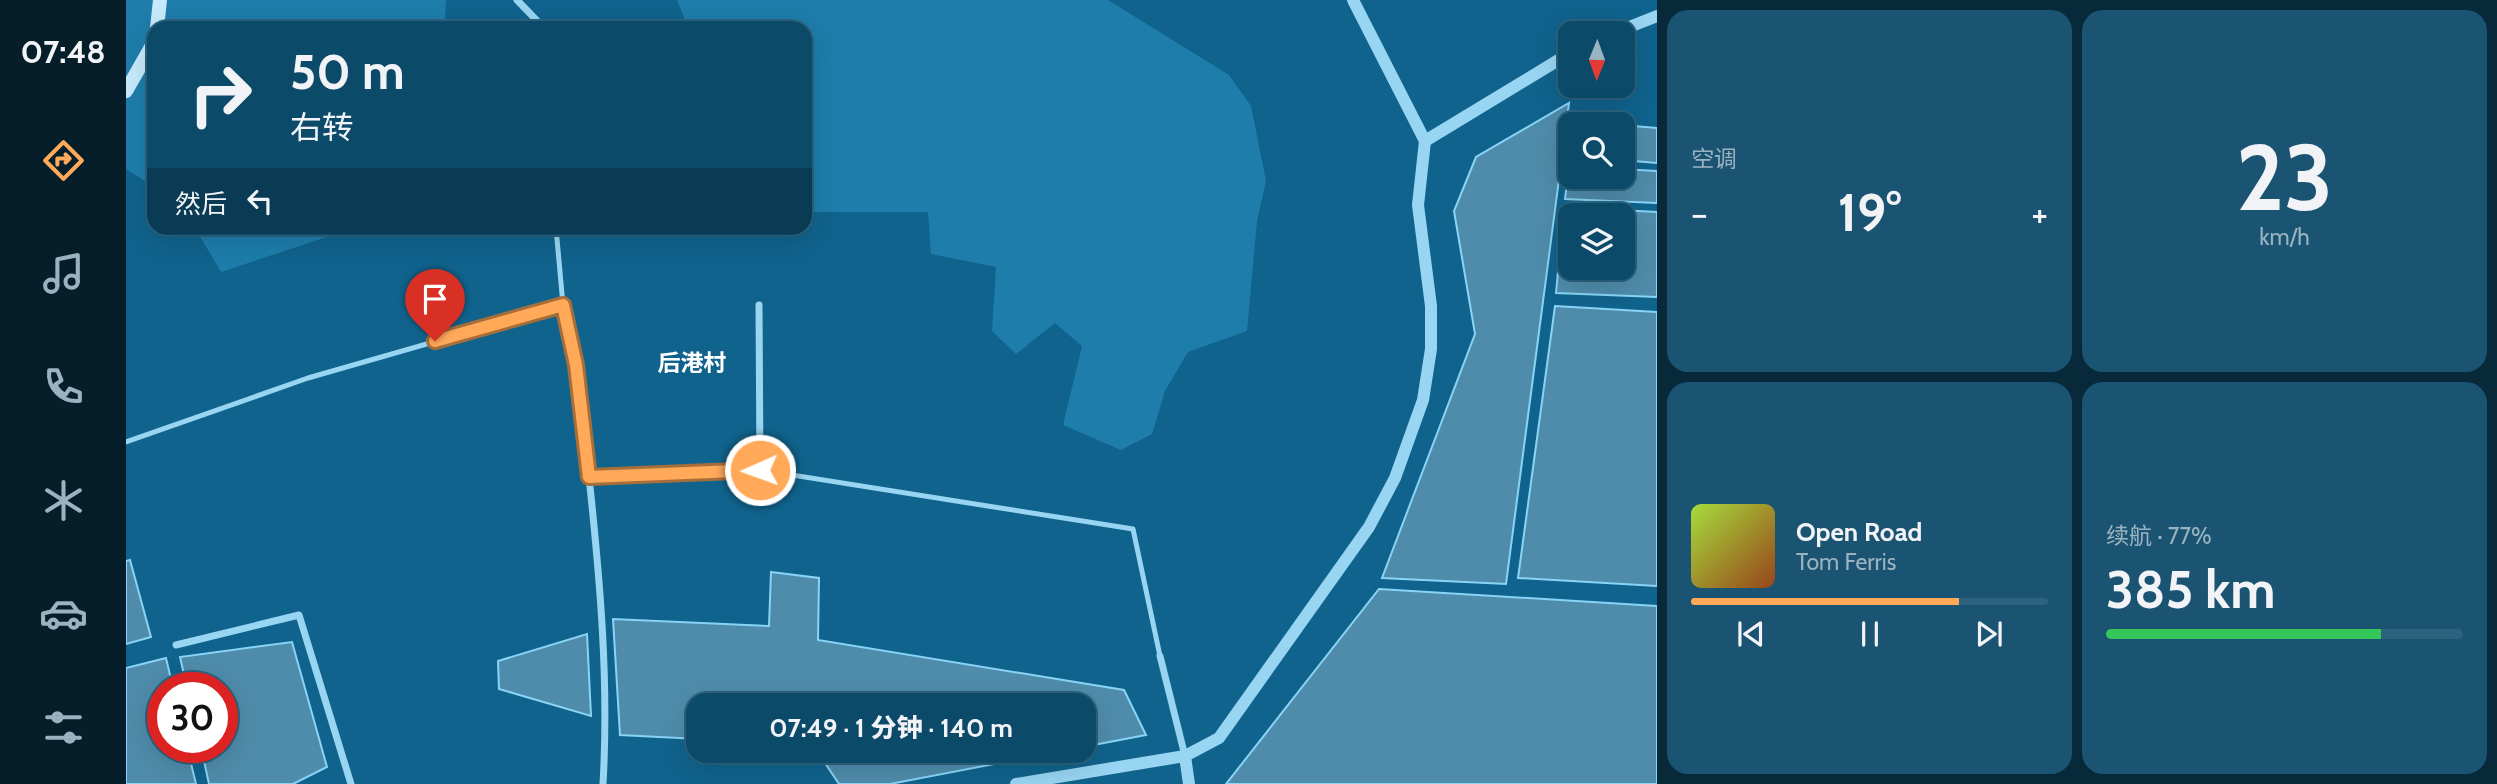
<!DOCTYPE html>
<html lang="zh">
<head>
<meta charset="utf-8">
<style>
  :root { --surface:#0c4a6a; --page:#1a5472; --text:#f1f3f6; --muted:#9ab3c1; --line:#2c627e; --accent:#ffa959 }
  body { margin:0; font-family:Cabin,"Noto Sans SC",sans-serif; background:var(--page); color:var(--text); height:100vh; display:flex; flex-direction:column; font-size:26px; white-space:nowrap }
  * { box-sizing:border-box; margin:0 }
  p { font-size:23px; color:var(--muted) }
  .icon { flex:none; width:38px; height:38px; fill:none; stroke:currentColor; stroke-width:2; stroke-linecap:round; stroke-linejoin:round }
  .map { position:relative; flex:1; overflow:hidden }
  .details { display:flex; flex-direction:column; gap:10px; padding:10px; background:#07293a; width:840px }
  .details>* { flex:none }
  .hud { position:absolute; left:21px; top:21px; width:665px; height:214px; border-radius:21px; box-shadow:0 7px 28px #0002,0 0 0 2px var(--line); background:#0c4a6a; color:var(--text); overflow:hidden }
  .needle { width:46px; rotate:181deg }
  .controls { position:absolute; left:1432px; top:21px; display:grid; gap:14px }
  .controls a { display:grid; place-items:center; width:77px; height:77px; border-radius:14px; background:var(--surface); box-shadow:0 7px 28px #0002,0 0 0 2px var(--line); font-size:35px }
  .speed { position:absolute; left:21px; top:672px; display:flex; gap:14px; font-size:35px; font-weight:700; text-align:center }
  .speed>* { display:grid; place-content:center; width:91px; height:91px; border-radius:50%; background:var(--surface); box-shadow:0 7px 28px #0002,0 0 0 2px var(--line); line-height:1 }
  .speed .limit { border:10px solid #d22; background:#fff; color:#111 }
  .pin { position:absolute; display:grid; place-items:center; width:60px; height:60px; color:#fff; margin:-72px -30px; border-radius:50% 50% 50% 0; rotate:-45deg; box-shadow:0 0 7px #0007 }
  .pin .icon { rotate:45deg }
  .me { position:absolute; width:77px; margin:-38px; rotate:268deg; stroke-linejoin:round; filter:drop-shadow(0 0 5px #0008) }
  .turn { display:flex; align-items:center; gap:24px; height:147px; padding:0 28px; font-size:32px }
  .turn .icon { width:91px; height:91px; stroke-width:2.5 }
  .turn b { display:block; font-size:49px; line-height:60px }
  .then { display:flex; align-items:center; height:66px; padding:0 28px; background:#0003; gap:14px; font-size:26px }
  .big { font-size:52px; font-weight:800; line-height:1.1 }
  .details .tile { flex:1; display:flex; flex-direction:column; justify-content:center; gap:10px; min-width:0; padding:0 24px; border-radius:21px; background:var(--page) }
  .details .dial { align-items:center; gap:0 }
  .dial b { font-size:91px; line-height:1 }
  .song { display:flex; align-items:center; gap:21px }
  .cover { width:84px; height:84px; border-radius:10px; background:linear-gradient(135deg,hsl(80 70% 55%),hsl(20 70% 35%)) }
  .played { height:7px; border-radius:4px; background:linear-gradient(90deg,var(--accent) 75%,var(--line) 75%) }
  .keys { display:flex; justify-content:space-around; direction:ltr }
  .heat { display:flex; justify-content:space-between; align-items:center; font-size:38px; direction:ltr }
  .charge { height:10px; border-radius:5px; background:linear-gradient(90deg,#34c759 77%,var(--line) 0) }
  .details .tiles { flex:1; display:grid; gap:10px; grid-template-columns:repeat(2,1fr) }
  .trip { position:absolute; left:560px; top:693px; width:410px; height:70px; border-radius:21px; background:var(--surface); box-shadow:0 7px 28px #0002,0 0 0 2px var(--line); font-weight:800; line-height:70px; text-align:center }
  main { display:flex; flex:1; min-height:0 }
  .dock { display:flex; flex-direction:column; width:126px; justify-content:space-around; align-items:center; background:#051e2a; color:var(--muted) }
  .dock .icon { width:49px; height:49px }
  .dock .current { color:var(--accent) }
  .dock b { font-size:32px; color:var(--text) }
  .map>svg:first-child { display:block }
  .green { fill:#1e7dab }
  .water { fill:#4f8cab; stroke:#89d4f6; stroke-width:2; fill-rule:evenodd }
  .lines { fill:none; stroke-linecap:round; stroke-linejoin:round }
  .service { stroke:#98d5f2; stroke-width:5 }
  .minor { stroke:#98d5f2; stroke-width:7 }
  .tertiary { stroke:#98d5f2; stroke-width:12 }
  .secondary { stroke:#c6eafc; stroke-width:14 }
  .route-casing { stroke:#a66e3a; stroke-width:18 }
  .route { stroke:#ffa959; stroke-width:12 }
  .labels { text-anchor:middle; dominant-baseline:central; stroke-width:6; stroke-linejoin:round; paint-order:stroke }
  .quarter-label { font-size:23px; font-weight:bold; fill:#fff; stroke:#10638d }
</style>
</head>
<body>
<main>
<nav class="dock">
<b>07:48</b>
<svg class="icon current" aria-label="directions" viewBox="0 0 24 24"><path d="M12 3l9 9-9 9-9-9zM9 14v-3h6M13 9l2 2-2 2"/></svg>
<svg class="icon" aria-label="music" viewBox="0 0 24 24"><path d="M9 18V5l10-2v13"/><circle cx="6" cy="18" r="3"/><circle cx="16" cy="16" r="3"/></svg>
<svg class="icon" aria-label="phone" viewBox="0 0 24 24"><path d="M5 4h4l2 5-3 2q2 4 5 5l2-3 5 2v4C11 20 4 13 5 4z"/></svg>
<svg class="icon" aria-label="climate" viewBox="0 0 24 24"><path d="M12 3v18M4 7l16 10M4 17L20 7"/></svg>
<svg class="icon" aria-label="car" viewBox="0 0 24 24"><path d="M5 17H2v-5l4-1 3-4h7l3 4 3 1v5h-3M9 17h6M6 11h13"/><circle cx="7" cy="17" r="2"/><circle cx="17" cy="17" r="2"/></svg>
<svg class="icon" aria-label="filters" viewBox="0 0 24 24"><path d="M4 7h16M4 17h16"/><circle cx="9" cy="7" r="2"/><circle cx="15" cy="17" r="2"/></svg>
</nav>
<div class="map">
<svg width="1531" height="784" viewBox="0 0 1531 784">
  <rect width="100%" height="100%" fill="#10638d"/>
  <!-- green -->
  <g class="green">
    <path d="M0 0H320L319 19 332 28H28V187L0 169Z"/>
    <path d="M551 0H982L1103 75 1125 106 1140 181 1131 221 1121 331 1062 352 1039 391 1026 434 995 450 937 425 956 346 929 323 890 354 866 331 870 267 805 254 802 212H679V28H562Z"/>
    <path d="M69 228H228L95 272Z"/>
  </g>
  <!-- water -->
  <g class="water">
    <path d="M1443 103 1380 584 1256 578 1349 334 1328 211 1350 157Z"/>
    <path d="M1496 125 1531 128V163L1496 160Z"/>
    <path d="M1443 166 1444 177H1496V169L1531 171V203L1439 199Z"/>
    <path d="M1438 207 1531 212V297L1430 293ZM1444 215H1496V268H1444Z"/>
    <path d="M1429 306 1531 312V586L1392 578Z"/>
    <path d="M4 560 25 637 0 644V561Z"/>
    <path d="M645 572 693 578 692 640 998 690 1020 735 957 747V705H572V739L494 735 487 619 643 626Z"/>
    <path d="M1253 589 1531 606V784H1100Z"/>
    <path d="M461 634 465 716 373 689 372 661Z"/>
    <path d="M166 642 201 767 167 784H83L75 747H96V688H61L54 657Z"/>
    <path d="M40 658 47 688H37V747H61L70 784H0V668Z"/>
    <path d="M691 751H936L764 784H713Z"/>
  </g>
  <g class="lines">
    <!-- service -->
    <g class="service">
      <path d="M430 228 437 305 450 365 463 477"/>
      <path d="M0 442 182 378 437 305"/>
      <path d="M634 470 1007 529 1034 656"/>
    </g>
    <!-- minor -->
    <g class="minor">
      <path d="M391 0 418 28"/>
      <path d="M50 645 173 615 225 784"/>
      <path d="M1034 656 1059 756"/>
      <path d="M477 784C483 681 474 580 463 477L634 470 633 305"/>
    </g>
    <!-- tertiary -->
    <g class="tertiary">
      <path d="M1227 0 1299 141 1444 53"/>
      <path d="M1488 33 1531 16"/>
      <path d="M1059 756 1063 784"/>
      <path d="M890 784 1059 756 1093 738 1243 527 1269 478 1297 400 1305 349V306L1292 205 1299 141"/>
    </g>
    <!-- secondary -->
    <g class="secondary">
      <path d="M31 28 34 0"/>
      <path d="M0 91 28 42"/>
    </g>
  </g>
  <g class="lines">
    <!-- route casing -->
    <g class="route-casing">
      <path id="route" d="M309 341 437 305 450 365 463 477 634 470"/>
    </g>
    <!-- route -->
    <use href="#route" class="route"/>
  </g>
  <g class="labels">
    <!-- quarter labels -->
    <g class="quarter-label">
      <text x="566" y="363">后港村</text>
    </g>
  </g>
</svg>
<div class="controls">
<a><svg class="needle" viewBox="-14 -14 28 28"><path d="M0-13l5 13h-10z" fill="#e53935"/><path d="M0 13l5-13h-10z" fill="#9ab3c1"/></svg></a>
<a><svg class="icon" aria-label="search" viewBox="0 0 24 24"><circle cx="10" cy="10" r="6"/><path d="M15 15l6 6"/></svg></a>
<a><svg class="icon" aria-label="layers" viewBox="0 0 24 24"><path d="M12 4l9 5-9 5-9-5zM3 14l9 5 9-5"/></svg></a>
</div>
<div class="speed"><div class="limit">30</div></div>
<div class="pin" style="left:309px;top:341px;background:#d93025"><svg class="icon" aria-label="arrive" viewBox="0 0 24 24"><path d="M6 21V4h12l-3 4 3 4H6"/></svg></div>
<svg class="me" style="left:634px;top:470px" viewBox="-20 -20 40 40"><circle r="17" fill="#ffa959" stroke="#fff" stroke-width="3"/><path d="M0-11L8 9 0 5-8 9z" fill="#fff"/></svg>
<div class="trip">07:49 · 1 分钟 · 140 m</div>
<div class="hud">
<div class="turn"><svg class="icon" aria-label="right" viewBox="0 0 24 24"><path d="M7 20v-9h11M14 6l5 5-5 5"/></svg><div><b>50 m</b>右转</div></div>
<div class="then">然后<svg class="icon" aria-label="left" viewBox="0 0 24 24"><path d="M17 20v-9H6M10 6l-5 5 5 5"/></svg></div>
</div>
</div>
<section class="details">
<div class="tiles">
<div class="tile"><p>空调</p>
<div class="heat"><a>−</a><b class="big">19°</b><a>+</a></div>
</div>
<div class="tile dial"><b>23</b><p>km/h</p></div>
<div class="tile">
<div class="song"><i class="cover"></i><div><b>Open Road</b><p>Tom Ferris</p></div></div>
<div class="played"></div>
<div class="keys"><svg class="icon" aria-label="previous" viewBox="0 0 24 24"><path d="M18 5L8 12l10 7zM5 5v14"/></svg><svg class="icon" aria-label="pause" viewBox="0 0 24 24"><path d="M8 5v14M16 5v14"/></svg><svg class="icon" aria-label="next" viewBox="0 0 24 24"><path d="M6 5l10 7-10 7zM19 5v14"/></svg></div>
</div>
<div class="tile"><p>续航 · 77%</p><b class="big">385 km</b><div class="charge"></div></div>
</div>
</section>
</main>
</body>
</html>
